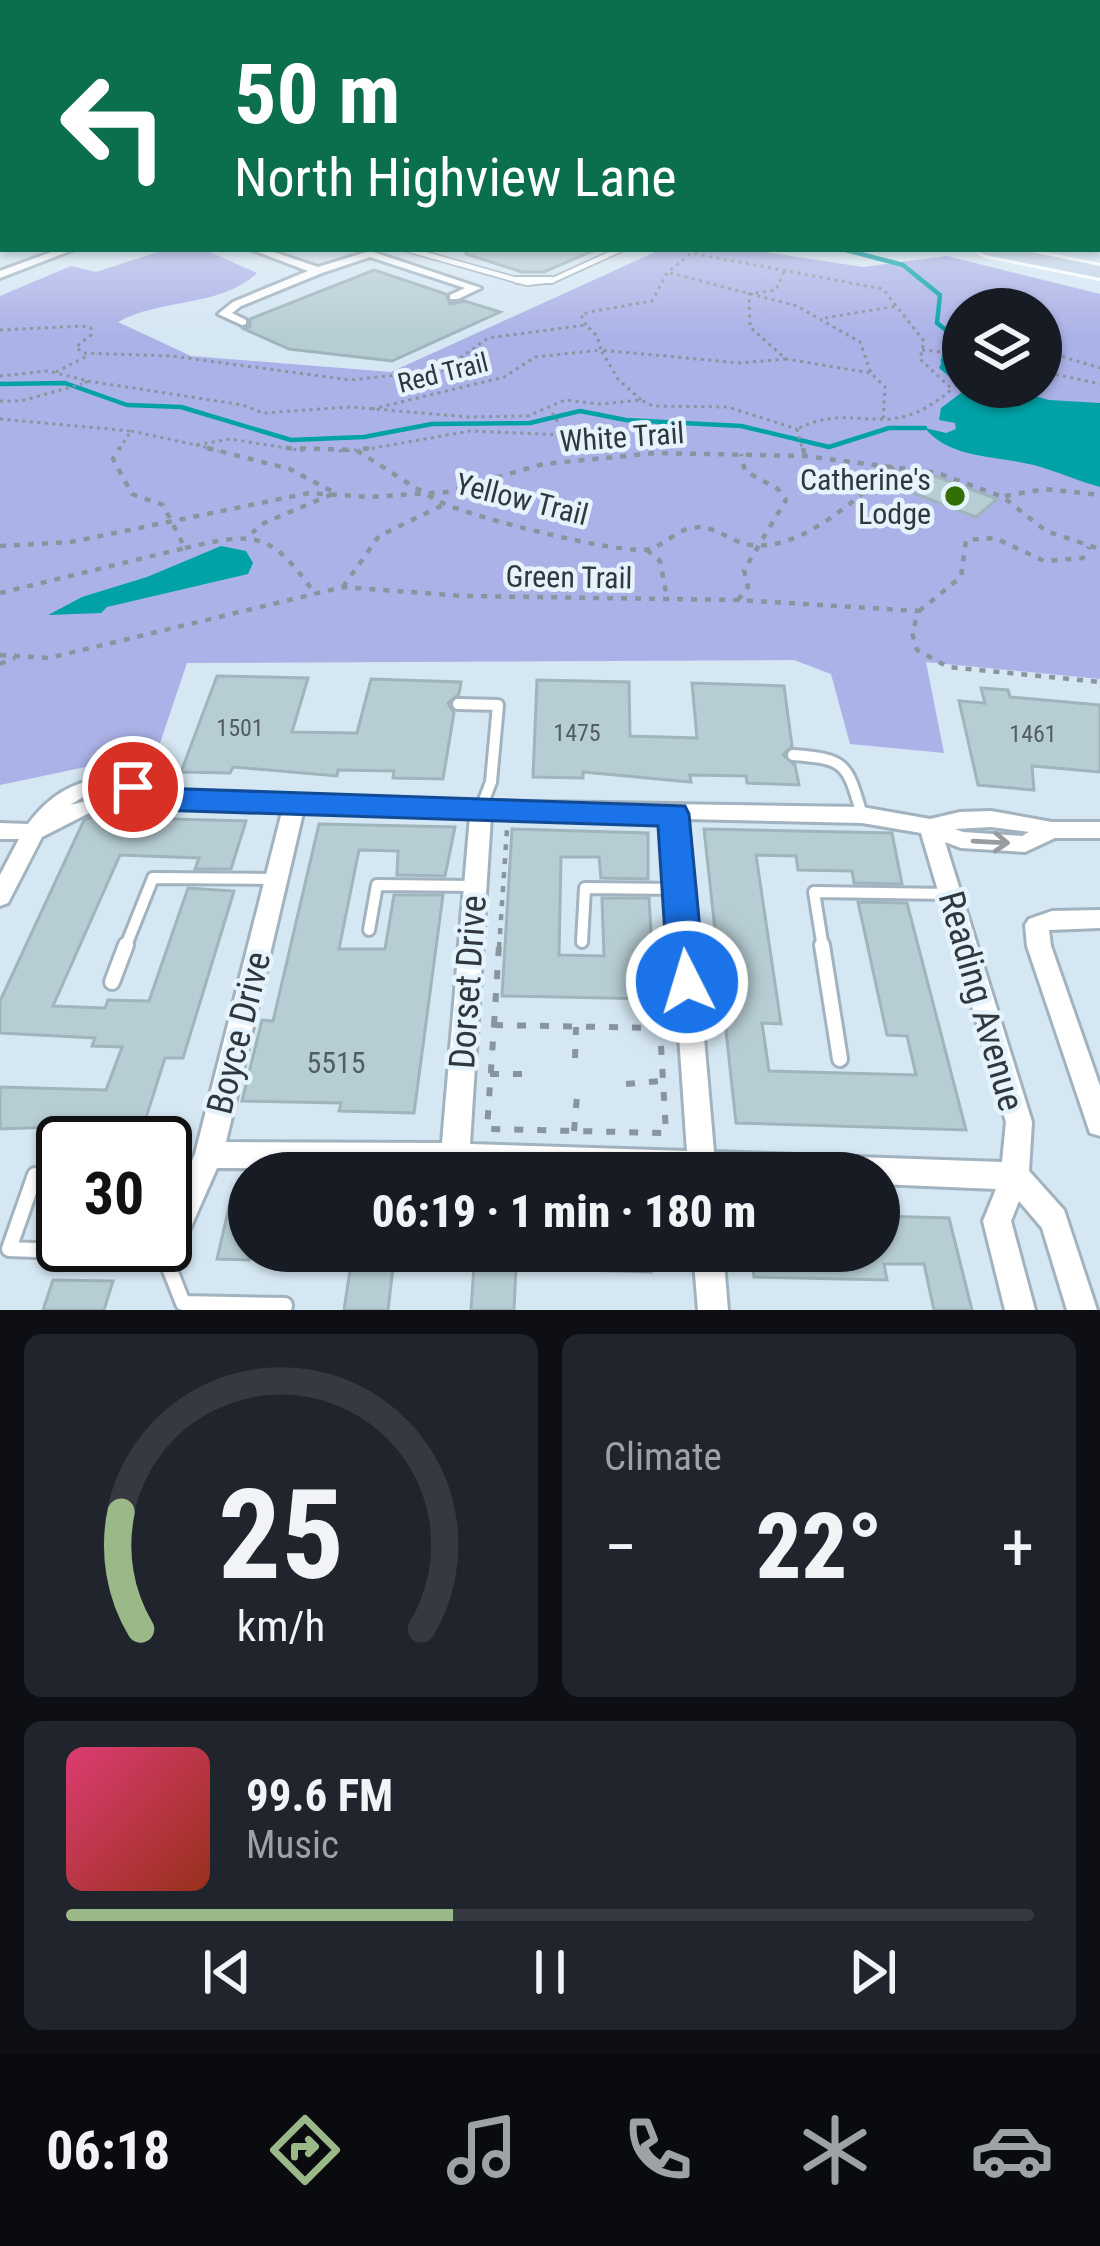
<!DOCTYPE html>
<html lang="en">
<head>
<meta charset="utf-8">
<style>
  :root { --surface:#171b24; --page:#20242c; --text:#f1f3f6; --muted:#9ea1a6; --line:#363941; --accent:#9bb889 }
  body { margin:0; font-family:"Roboto Condensed",sans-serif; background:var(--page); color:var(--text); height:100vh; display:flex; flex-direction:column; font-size:45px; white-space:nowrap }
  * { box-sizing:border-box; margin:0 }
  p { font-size:39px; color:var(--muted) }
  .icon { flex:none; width:66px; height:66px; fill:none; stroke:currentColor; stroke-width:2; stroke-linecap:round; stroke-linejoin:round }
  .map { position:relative; height:1310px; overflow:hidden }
  .panel { display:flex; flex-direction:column; gap:24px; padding:24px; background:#0d0f14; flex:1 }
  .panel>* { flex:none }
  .guide { position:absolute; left:0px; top:0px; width:1101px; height:252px; box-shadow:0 3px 9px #0004; background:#0b6e4f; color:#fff; overflow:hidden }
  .tools { position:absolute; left:942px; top:288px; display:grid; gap:24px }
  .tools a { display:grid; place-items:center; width:120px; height:120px; border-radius:50%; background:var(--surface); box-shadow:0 3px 9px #0004; font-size:60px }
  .speed { position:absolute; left:36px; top:1116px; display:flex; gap:24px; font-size:60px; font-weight:700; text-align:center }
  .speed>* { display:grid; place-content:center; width:156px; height:156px; border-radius:50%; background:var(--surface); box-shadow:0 3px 9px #0004; line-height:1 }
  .speed .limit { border:6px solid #111; border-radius:18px; background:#fff; color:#111 }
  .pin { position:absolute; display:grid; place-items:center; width:102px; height:102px; color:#fff; margin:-51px; border:6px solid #fff; border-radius:50%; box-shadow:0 3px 12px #0007 }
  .me { position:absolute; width:132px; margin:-66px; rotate:355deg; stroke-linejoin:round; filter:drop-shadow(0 0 9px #0008) }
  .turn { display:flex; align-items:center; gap:42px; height:252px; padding:0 36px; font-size:54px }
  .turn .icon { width:156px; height:156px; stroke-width:2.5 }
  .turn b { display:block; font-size:84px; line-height:102px }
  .big { font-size:90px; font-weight:800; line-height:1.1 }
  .panel .tile { flex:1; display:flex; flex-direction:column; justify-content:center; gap:18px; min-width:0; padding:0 42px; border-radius:18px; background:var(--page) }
  .panel .dial { align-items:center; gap:0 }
  .dial svg { height:312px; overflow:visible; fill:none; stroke:var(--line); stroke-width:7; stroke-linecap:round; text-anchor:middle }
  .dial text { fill:var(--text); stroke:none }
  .song { display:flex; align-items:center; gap:36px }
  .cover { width:144px; height:144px; border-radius:18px; background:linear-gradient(135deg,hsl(340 70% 55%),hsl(10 70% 35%)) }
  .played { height:12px; border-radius:6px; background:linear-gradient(90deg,var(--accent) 40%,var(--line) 40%) }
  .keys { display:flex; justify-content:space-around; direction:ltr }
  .heat { display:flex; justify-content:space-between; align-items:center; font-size:66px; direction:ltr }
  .panel .tiles { flex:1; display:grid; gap:24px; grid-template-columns:1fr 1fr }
  .tile:last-child { grid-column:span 2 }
  .trip { position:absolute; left:228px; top:1152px; width:672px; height:120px; border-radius:60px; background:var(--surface); box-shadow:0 3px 9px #0004; font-weight:800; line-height:120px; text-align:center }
  .menu { display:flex; height:192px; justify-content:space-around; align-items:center; background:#090b0e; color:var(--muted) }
  .menu .icon { width:84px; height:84px }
  .menu .active { color:var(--accent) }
  .menu b { font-size:54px; color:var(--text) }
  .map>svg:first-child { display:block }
  .green { fill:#abb2e7; fill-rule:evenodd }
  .water { fill:#00a2a6 }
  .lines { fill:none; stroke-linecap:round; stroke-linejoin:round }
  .stream { stroke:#00a2a6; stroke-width:4.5 }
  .building { fill:#b7cdd4; stroke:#9fb4bb; stroke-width:3 }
  .lane-far3-casing { stroke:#a2b3bf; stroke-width:8 }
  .lane-far2-casing { stroke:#a2b3bf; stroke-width:10 }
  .lane-far1-casing { stroke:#a2b3bf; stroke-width:16 }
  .lane-casing { stroke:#a2b3bf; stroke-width:20 }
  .street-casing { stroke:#a2b3bf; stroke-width:6 }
  .secondary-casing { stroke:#a2b3bf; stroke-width:6 }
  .highway-casing { stroke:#fff; stroke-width:6 }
  .path-far2 { stroke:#88959e; stroke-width:3; stroke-dasharray:3 4.5; stroke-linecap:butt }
  .path-far1 { stroke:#88959e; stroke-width:4.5; stroke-dasharray:6 8; stroke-linecap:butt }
  .path { stroke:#88959e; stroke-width:6; stroke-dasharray:9 14; stroke-linecap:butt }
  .lane-far3 { stroke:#fff; stroke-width:4.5 }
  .lane-far2 { stroke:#fff; stroke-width:6 }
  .lane-far1 { stroke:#fff; stroke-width:10 }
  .lane { stroke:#fff; stroke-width:14 }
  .street { fill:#fff; fill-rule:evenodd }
  .secondary { fill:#edf2f9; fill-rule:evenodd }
  .highway { fill:#c4d4ea; fill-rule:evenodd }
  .oneway { stroke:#989c9e }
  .route { fill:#1a73e8; stroke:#114b97; stroke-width:3 }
  .poi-dot { fill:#317004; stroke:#e5f3fd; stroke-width:4.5 }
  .labels { text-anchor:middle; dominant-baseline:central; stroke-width:9; stroke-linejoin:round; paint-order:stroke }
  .number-label { font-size:24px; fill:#525d63 }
  .far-street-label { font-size:27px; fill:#31383d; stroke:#e5f3fd }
  .street-label { font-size:30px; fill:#31383d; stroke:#e5f3fd }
  .poi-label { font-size:30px; fill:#31383d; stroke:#e5f3fd; text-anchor:end }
  .near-number-label { font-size:30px; fill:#525d63 }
  .near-street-label { font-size:36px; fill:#31383d; stroke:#e5f3fd }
</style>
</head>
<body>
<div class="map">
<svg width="1100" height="1310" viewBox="0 0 1100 1310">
  <rect width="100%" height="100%" fill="#d5e7f3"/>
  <!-- green -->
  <path class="green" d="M167 249H203L257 273C222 307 161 298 118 322L191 356 391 372 662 249H745L863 267 947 256 1100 294V679L926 662 944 753 850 744 831 674 794 660 187 663 157 752 0 785V296L71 266 96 272ZM963 309H1041V387H963Z"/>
  <!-- water -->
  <g class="water">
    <path d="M944 358 963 365V387H1003L1049 400 1100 403V487C1078 481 1056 471 1034 465 999 456 949 459 925 428L946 433 956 429 955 423 939 420 941 408 961 393 956 382 939 368Z"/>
    <path d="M221 546 246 551 253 563 248 574 107 607 101 613 48 615 82 597 147 577Z"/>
  </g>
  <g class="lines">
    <!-- stream -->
    <g class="stream">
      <path d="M842 249 903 265 940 295 937 323 951 334 943 361"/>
      <path d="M0 384 65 383 127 405 181 407 291 440 364 437 432 424 530 423 580 411 626 420 741 426 829 447 889 428H925"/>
    </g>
  </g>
  <!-- building -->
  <g class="building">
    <path d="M467 249H597L544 272H522L466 254Z"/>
    <path d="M374 270 446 294 450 304 465 301 500 312 392 361 289 349 244 329 250 327V319Z"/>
    <path d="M935 476 997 499 976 517 913 493Z"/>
    <path d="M217 676 308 678 292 732 357 733 371 679 461 682 459 694 448 703 454 713 443 779 393 778 394 771 338 770 337 776 233 767 230 773 181 772Z"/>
    <path d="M537 680 629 682 630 736 697 738 692 683 784 686 792 746 783 755 795 765 799 785 747 783 746 776 690 775 691 782 583 772V778L533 777Z"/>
    <path d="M981 688 1008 690 1010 697 1100 705V772L1032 766 1034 790 978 785 959 701 985 703Z"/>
    <path d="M92 817 246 821 231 869H195L199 858 120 855 53 1006 105 1008 108 1000 149 1001 188 888 234 891 183 1058H165L138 1143H73L79 1126 0 1129V1087L106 1090 122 1047 92 1046 95 1038 0 1033V1001L84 820Z"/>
    <path d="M319 824 455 827 445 876 397 875 398 851 359 850 339 949H385L394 895H443L414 1113 339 1111 341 1103 242 1101 262 1020 273 1021Z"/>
    <path d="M512 829 648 833V879L601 878 599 857H561L559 955 604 956 602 898H649L655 999 502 996Z"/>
    <path d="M704 829 892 833 902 884 854 883 852 871 798 870 796 856 756 855 781 1024 762 1023 769 1071 916 1075 907 1036 887 1035 858 902 907 903 966 1130 736 1123Z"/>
    <path d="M232 1194 249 1195V1260L217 1259Z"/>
    <path d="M879 1216 949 1218 972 1310H934L924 1264H884L887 1280 754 1277 751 1251H879Z"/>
    <path d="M353 1251H395L388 1310H344Z"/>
    <path d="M475 1251H650L651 1272 516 1268 514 1310H471Z"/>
    <path d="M53 1280 113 1281 104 1310H43Z"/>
  </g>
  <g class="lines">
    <!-- lane-far3 casing -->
    <g class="lane-far3-casing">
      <path id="lane-far3" d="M407 249 527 283 553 280 621 249"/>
    </g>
    <!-- lane-far2 casing -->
    <g class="lane-far2-casing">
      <path id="lane-far2" d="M517 280H552"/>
    </g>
    <!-- lane-far1 casing -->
    <g class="lane-far1-casing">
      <g id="lane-far1">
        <path d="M458 704 498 705 491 782 481 808"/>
        <path d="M793 755C847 759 847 764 862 815"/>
        <path d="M369 930 377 885 475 886"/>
        <path d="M582 942 585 888 679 889"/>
        <path d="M125 948 153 878 276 879"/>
        <path d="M823 948 814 892 951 894"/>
      </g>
    </g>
    <!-- lane casing -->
    <g class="lane-casing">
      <g id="lane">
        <path d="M822 945 840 1059"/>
        <path d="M112 982 126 945"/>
        <path d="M35 1175 9 1249 164 1255 183 1303 285 1305 284 1310"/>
      </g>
    </g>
    <!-- street casing -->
    <g class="street-casing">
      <g id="street">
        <path d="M60 249H75L0 278V271Z"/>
        <path d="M250 249H265L318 267 370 251 481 288 458 299H450V295L465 288 370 257 322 273 241 306 232 313 246 320V324L242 325 218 314 233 302 308 271Z"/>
        <path d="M106 777 140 782 145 789 294 798 862 807 930 819 960 812 991 811 1052 822H1100V838H1055L1025 852 961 848 945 842 1032 1122 1029 1171 1064 1210 1097 1310H1067L1042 1228 1019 1201 1011 1221 1035 1310H1005L983 1221 996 1189 879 1184V1173C658 1173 438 1169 217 1168L174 1265 164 1270 154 1265 149 1255 153 1245H165V1220L195 1154 282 812 139 803 89 813 42 837 8 903 0 906V875L19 839H0V823L28 824C50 795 71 783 106 777ZM106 791 119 793 70 805 88 794ZM303 813 470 816 442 1143 226 1142ZM491 816 664 819 687 1151 470 1144ZM685 819 862 823 921 833 1006 1122 1002 1162 714 1152ZM991 827 1029 832 1022 836 963 832 955 829Z"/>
        <path d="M1100 910V928L1049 930 1051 946 1100 1086V1136L1090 1133 1087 1124 1027 946 1025 925 1029 919 1052 911Z"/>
        <path d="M693 1251H723L728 1310H698Z"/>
      </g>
    </g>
    <!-- secondary casing -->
    <g class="secondary-casing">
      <rect id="secondary" x="1098" y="211" width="2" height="9"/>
    </g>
    <!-- highway casing -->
    <g class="highway-casing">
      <g id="highway">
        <rect x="1098" y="237" width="2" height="12"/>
        <path d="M975 249H1016L1100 266V278L985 255Z"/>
      </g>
    </g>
    <!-- path-far2 -->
    <g class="path-far2">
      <path d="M784 272 776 290 749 294 750 327 786 359 871 373"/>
      <path d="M670 273 797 306 860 342 871 373 885 387 883 423"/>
      <path d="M825 318 897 306"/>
      <path d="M586 325 581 315 589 312 652 301 667 273 691 253 883 289 924 341 920 359 952 389C885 447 859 398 797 429"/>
      <path d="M0 330 82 326 91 328V335L76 347 83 353 172 356 350 380 443 370 488 338 586 325"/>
      <path d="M1041 335 1064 357 1100 368"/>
      <path d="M922 350 963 354"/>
      <path d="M1041 371 1100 384"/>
      <path d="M56 372 89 355"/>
      <path d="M0 376 48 371 88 381 82 384"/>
      <path d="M88 381 243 405 263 413 351 407 468 417 528 416 565 400 600 404 641 400 653 406 728 407 797 429"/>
      <path d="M641 400 618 379 601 350 740 363 786 359"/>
      <path d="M0 401H21L82 384"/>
      <path d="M372 409 504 377 535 357 601 350 597 336 586 325"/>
      <path d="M0 419 131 431 118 451"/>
      <path d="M797 429 803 451"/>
      <path d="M131 431 196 445 230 439 305 451"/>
      <path d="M565 435 575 451"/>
      <path d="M196 445 219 451"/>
      <path d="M339 451 356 450"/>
      <path d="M357 451 470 431 565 435 551 410"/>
    </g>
    <!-- path-far1 -->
    <g class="path-far1">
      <path d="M207 448 290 469 335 493 264 523 252 533"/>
      <path d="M286 448 356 450"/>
      <path d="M369 448 356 450C384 467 413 488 443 503 472 517 623 556 650 549 664 545 676 531 691 528 715 523 730 543 751 545 803 551 857 497 894 467"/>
      <path d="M573 448 578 455"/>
      <path d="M803 448 805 456"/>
      <path d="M1005 496 1045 489 1100 495"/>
      <path d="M0 546 71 542 309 493 370 497 447 492 543 464 656 453 805 456 938 473 1003 497 1046 531 1100 549"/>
      <path d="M185 548C255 532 270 531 313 591"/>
      <path d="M647 550 660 561 667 598"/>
      <path d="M343 587 379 536 445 504"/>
      <path d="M0 593 185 548 163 505 132 494 113 459 120 448"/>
      <path d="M738 600 748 587 744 570 786 500 778 489 745 471 741 454"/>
      <path d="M919 611 961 577 966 540 995 538 1044 561 1083 558 1089 547"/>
      <path d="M0 655 49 658 343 587 464 596 738 600 919 611 912 633 917 650 948 667 1100 682"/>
      <path d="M0 664 15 658"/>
      <path d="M657 932 658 948"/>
      <path d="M499 948 507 829"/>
    </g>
    <!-- path -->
    <g class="path">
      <path d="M657 945 660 1028"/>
      <path d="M494 1025 499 945"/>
      <path d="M494 1025 660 1028 666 1133 487 1129Z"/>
      <path d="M575 1058 576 1027"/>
      <path d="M490 1074H530"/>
      <path d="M626 1084 662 1081"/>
      <path d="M574 1131 577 1096"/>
    </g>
    <!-- lane-far3 -->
    <use href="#lane-far3" class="lane-far3"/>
    <!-- lane-far2 -->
    <use href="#lane-far2" class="lane-far2"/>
    <!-- lane-far1 -->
    <use href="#lane-far1" class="lane-far1"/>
    <!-- lane -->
    <use href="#lane" class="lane"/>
    <!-- street -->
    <use href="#street" class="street"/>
    <!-- secondary -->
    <use href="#secondary" class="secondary"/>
    <!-- highway -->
    <use href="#highway" class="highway"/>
  </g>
  <!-- one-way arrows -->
  <defs><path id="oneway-shaft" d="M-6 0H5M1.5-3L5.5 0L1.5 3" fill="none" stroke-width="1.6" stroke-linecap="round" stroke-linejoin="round" transform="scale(3)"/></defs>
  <use class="oneway" href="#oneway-shaft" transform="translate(991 842) rotate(3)"/>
  <!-- sky -->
  <linearGradient id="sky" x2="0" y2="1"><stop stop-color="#4badce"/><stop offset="0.45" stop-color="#ecf4fa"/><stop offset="1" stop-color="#ecf4fa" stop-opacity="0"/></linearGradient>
  <rect width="1100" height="335" fill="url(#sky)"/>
  <!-- route -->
  <path class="route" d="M133 776 157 788 685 806 689 814 705 982 700 992 687 997 674 992 668 982 658 826 157 810 128 804 118 787 122 779Z"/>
  <!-- markers -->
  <circle class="poi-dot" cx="955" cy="496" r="12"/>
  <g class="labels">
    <!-- number labels -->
    <g class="number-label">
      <text x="240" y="728">1501</text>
      <text x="577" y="733">1475</text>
      <text x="1033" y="734">1461</text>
    </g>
    <!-- far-street labels -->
    <g class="far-street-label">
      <text transform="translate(443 373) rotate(-14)">Red Trail</text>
    </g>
    <!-- street labels -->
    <g class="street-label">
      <text transform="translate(622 437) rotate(-4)">White Trail</text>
      <text transform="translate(522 499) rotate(14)">Yellow Trail</text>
      <text transform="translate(569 577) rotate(1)">Green Trail</text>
    </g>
    <!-- poi labels -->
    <g class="poi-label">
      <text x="931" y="479">Catherine's<tspan x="931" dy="34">Lodge</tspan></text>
    </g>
    <!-- near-number labels -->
    <g class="near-number-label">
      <text x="336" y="1062">5515</text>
    </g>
    <!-- near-street labels -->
    <g class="near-street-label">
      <text transform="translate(468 982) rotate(-86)">Dorset Drive</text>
      <text transform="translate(981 1001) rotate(74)">Reading Avenue</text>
      <text transform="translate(239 1033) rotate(-76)">Boyce Drive</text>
    </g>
  </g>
</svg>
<div class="tools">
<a><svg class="icon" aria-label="layers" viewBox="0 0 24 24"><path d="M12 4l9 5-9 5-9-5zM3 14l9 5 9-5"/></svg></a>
</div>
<div class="speed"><div class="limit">30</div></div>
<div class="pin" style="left:133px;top:787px;background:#d93025"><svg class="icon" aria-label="arrive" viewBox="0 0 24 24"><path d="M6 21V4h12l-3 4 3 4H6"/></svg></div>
<svg class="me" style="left:687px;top:982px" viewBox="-20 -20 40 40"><circle r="17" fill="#1a73e8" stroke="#fff" stroke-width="3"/><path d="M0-11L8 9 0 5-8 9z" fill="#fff"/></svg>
<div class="trip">06:19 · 1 min · 180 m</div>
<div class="guide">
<div class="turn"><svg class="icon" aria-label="left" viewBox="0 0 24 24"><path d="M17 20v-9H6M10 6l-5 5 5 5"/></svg><div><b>50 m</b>North Highview Lane</div></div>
</div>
</div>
<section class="panel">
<div class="tiles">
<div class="tile dial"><svg viewBox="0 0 100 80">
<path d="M14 69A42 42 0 1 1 86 69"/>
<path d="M14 69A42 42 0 0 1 9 39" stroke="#9bb889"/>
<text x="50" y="56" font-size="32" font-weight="700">25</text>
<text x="50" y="72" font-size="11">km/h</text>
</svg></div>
<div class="tile"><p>Climate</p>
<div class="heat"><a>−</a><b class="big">22°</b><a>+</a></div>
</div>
<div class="tile">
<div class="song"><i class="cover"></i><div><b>99.6 FM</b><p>Music</p></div></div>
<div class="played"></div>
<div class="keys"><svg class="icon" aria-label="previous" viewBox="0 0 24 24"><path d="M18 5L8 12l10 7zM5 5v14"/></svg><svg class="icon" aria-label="pause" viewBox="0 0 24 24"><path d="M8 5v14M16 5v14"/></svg><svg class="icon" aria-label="next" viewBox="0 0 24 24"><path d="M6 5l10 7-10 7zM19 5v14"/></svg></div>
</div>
</div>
</section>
<nav class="menu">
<b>06:18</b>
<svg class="icon active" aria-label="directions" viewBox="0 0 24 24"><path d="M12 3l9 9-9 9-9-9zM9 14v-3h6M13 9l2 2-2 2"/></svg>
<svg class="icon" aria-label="music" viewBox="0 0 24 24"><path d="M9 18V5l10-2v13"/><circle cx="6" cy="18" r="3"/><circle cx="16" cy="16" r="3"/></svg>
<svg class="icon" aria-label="phone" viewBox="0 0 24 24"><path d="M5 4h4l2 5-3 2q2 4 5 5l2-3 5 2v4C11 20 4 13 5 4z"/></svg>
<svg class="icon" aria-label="climate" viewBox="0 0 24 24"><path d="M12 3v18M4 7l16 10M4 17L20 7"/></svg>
<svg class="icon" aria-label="car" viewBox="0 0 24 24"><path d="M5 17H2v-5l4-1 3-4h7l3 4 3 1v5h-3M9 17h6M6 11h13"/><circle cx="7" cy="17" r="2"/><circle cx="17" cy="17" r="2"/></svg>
</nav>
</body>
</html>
